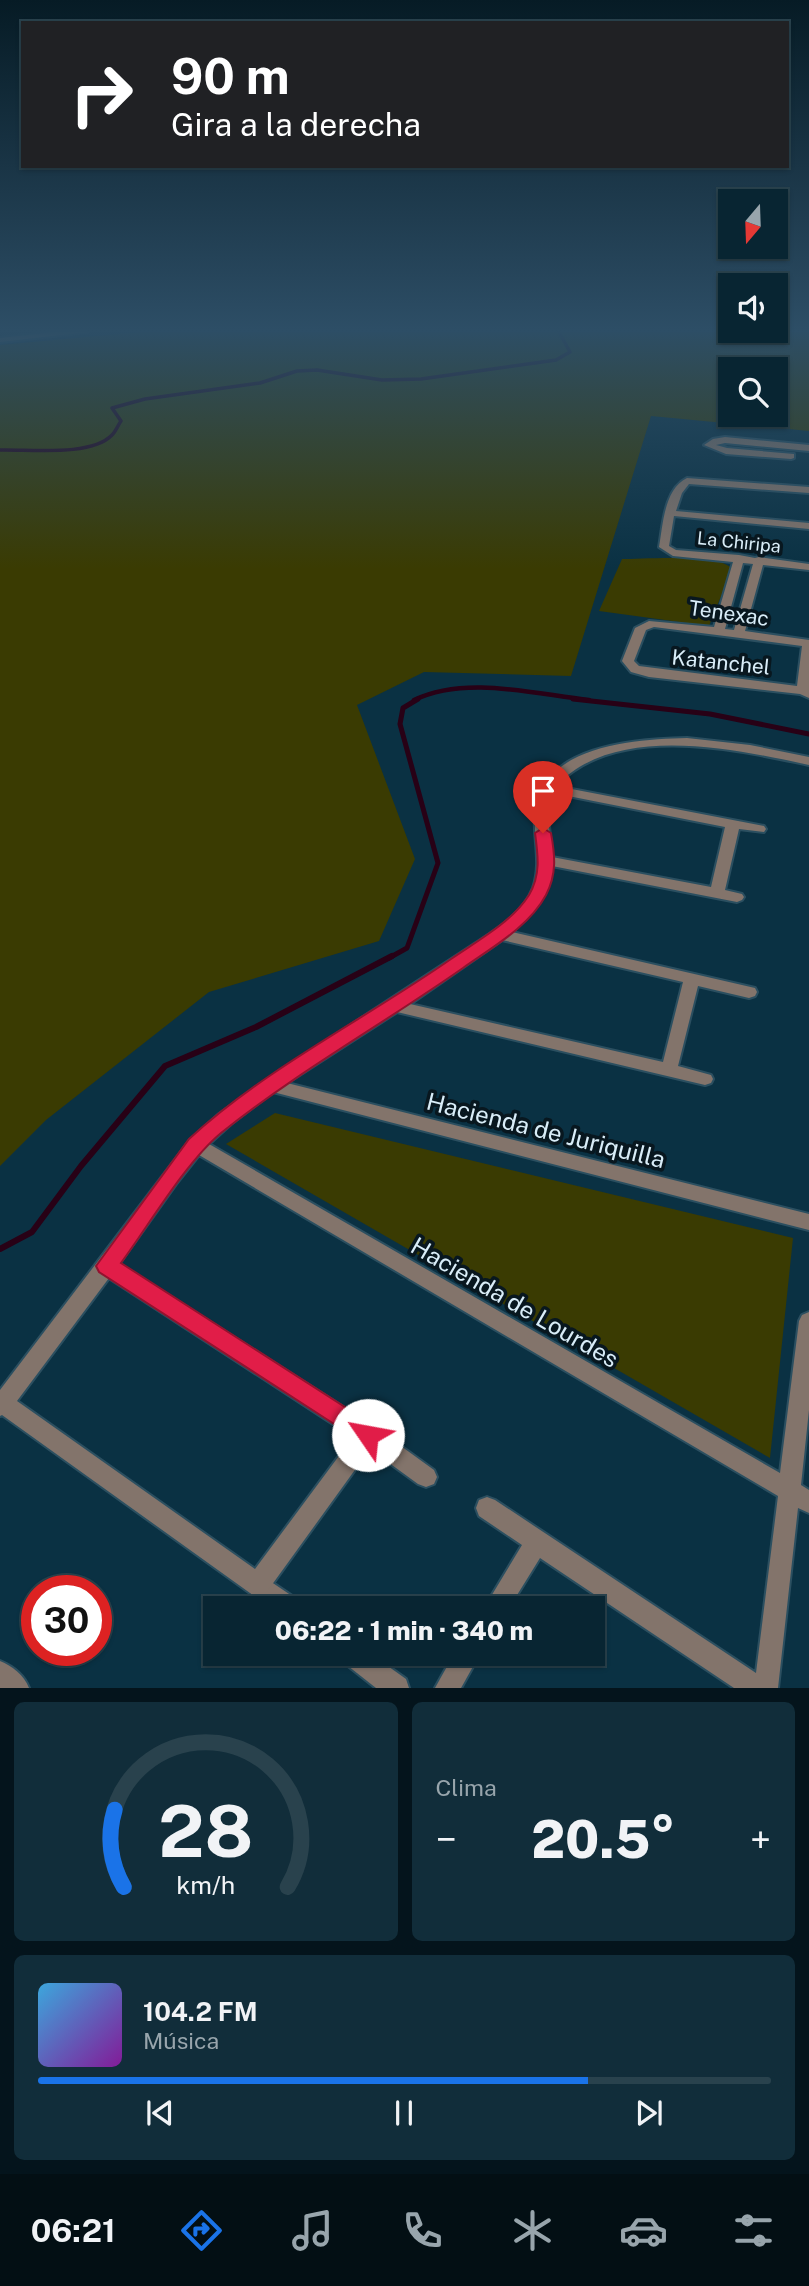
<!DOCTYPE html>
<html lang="es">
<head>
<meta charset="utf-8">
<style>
  :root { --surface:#082532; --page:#112d3a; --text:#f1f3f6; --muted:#98a5ac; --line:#29424d; --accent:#1a73e8 }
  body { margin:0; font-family:"Public Sans",sans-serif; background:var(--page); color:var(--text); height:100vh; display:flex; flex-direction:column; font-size:26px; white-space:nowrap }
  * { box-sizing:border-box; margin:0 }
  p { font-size:23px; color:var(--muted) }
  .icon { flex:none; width:38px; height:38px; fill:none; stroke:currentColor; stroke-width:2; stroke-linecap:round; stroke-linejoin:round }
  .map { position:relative; height:1688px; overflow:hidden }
  .sheet { display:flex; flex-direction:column; gap:14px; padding:14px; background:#04141c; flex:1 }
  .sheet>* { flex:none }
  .top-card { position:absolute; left:21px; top:21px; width:768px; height:147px; border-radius:0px; box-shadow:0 2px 5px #0004,0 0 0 2px var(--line); background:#202124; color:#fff; overflow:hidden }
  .needle { width:46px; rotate:199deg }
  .fabs { position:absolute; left:718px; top:189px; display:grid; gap:14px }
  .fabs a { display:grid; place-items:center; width:70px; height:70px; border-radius:0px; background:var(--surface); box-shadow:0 2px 5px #0004,0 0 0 2px var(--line); font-size:35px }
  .speed { position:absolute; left:21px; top:1575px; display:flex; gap:14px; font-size:35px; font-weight:700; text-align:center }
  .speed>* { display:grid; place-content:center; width:91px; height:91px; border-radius:50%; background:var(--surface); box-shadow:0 2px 5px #0004,0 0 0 2px var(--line); line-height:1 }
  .speed .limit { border:10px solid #d22; background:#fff; color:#111 }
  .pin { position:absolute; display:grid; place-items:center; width:60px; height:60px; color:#fff; margin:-72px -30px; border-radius:50% 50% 50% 0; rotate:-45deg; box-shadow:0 0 7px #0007 }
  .pin .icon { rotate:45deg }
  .me { position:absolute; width:77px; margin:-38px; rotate:303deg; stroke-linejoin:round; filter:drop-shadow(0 0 5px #0008) }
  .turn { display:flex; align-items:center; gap:24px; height:147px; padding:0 35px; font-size:32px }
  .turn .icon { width:91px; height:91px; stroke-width:2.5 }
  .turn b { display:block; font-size:49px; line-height:60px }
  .big { font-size:52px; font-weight:800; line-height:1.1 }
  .sheet .widget { flex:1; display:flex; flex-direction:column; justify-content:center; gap:10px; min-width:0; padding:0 24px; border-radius:10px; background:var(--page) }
  .sheet .dial { align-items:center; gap:0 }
  .dial svg { height:182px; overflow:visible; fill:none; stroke:var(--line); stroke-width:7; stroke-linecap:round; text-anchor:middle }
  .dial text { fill:var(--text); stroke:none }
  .song { display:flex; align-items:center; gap:21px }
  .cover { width:84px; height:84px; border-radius:10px; background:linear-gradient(135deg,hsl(200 70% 55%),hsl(290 70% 35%)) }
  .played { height:7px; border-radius:4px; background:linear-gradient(90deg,var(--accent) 75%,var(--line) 75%) }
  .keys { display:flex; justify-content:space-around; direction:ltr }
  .heat { display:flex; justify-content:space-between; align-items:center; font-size:38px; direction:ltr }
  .sheet .tiles { flex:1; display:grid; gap:14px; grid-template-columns:1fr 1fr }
  .widget:last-child { grid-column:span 2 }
  .trip { position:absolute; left:203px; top:1596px; width:402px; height:70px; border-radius:0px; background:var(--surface); box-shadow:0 2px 5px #0004,0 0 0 2px var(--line); font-weight:800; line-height:70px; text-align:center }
  .tabs { display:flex; height:112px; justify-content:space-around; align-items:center; background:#030f14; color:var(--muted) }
  .tabs .icon { width:49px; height:49px }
  .tabs .on { color:var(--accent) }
  .tabs b { font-size:32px; color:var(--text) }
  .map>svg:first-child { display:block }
  .green { fill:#3a3b02; fill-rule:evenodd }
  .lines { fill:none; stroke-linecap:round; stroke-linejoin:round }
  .stream-far3 { stroke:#280116; stroke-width:3.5 }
  .stream-far2 { stroke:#280116; stroke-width:4.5 }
  .stream-far1 { stroke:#280116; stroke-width:5 }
  .stream { stroke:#280116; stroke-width:6 }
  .pedestrian-casing { stroke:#2b4f60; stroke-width:4 }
  .minor-casing { stroke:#2b4f60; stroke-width:4 }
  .tertiary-casing { stroke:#2b4f60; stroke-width:4 }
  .pedestrian { fill:#83746b; fill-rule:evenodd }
  .minor { fill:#83746b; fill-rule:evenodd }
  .tertiary { fill:#83746b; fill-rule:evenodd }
  .route { fill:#e11d48; stroke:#92132f; stroke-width:2 }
  .labels { text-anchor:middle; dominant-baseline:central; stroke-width:7; stroke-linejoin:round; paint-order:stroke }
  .far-street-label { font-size:18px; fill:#d9edf8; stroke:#08171f }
  .street-label { font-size:21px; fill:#d9edf8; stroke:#08171f }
  .near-street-label { font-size:24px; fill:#d9edf8; stroke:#08171f }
</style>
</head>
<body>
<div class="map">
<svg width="809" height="1688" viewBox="0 0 809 1688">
  <rect width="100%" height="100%" fill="#0a3143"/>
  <!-- green -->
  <g class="green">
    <path d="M140 332H809V431L651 416 571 676 424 672 357 705 415 859 379 941 209 992 46 1120 0 1166V345ZM730 369H775V415H730Z"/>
    <path d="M622 559C643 559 722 553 732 569L709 626 599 611Z"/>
    <path d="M275 1113 793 1238 770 1458 226 1144Z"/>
  </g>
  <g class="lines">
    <!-- stream-far3 -->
    <path class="stream-far3" d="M0 450C29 449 91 457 112 435 116 431 118 425 121 421L112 408 145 399 260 383 297 371 317 370 382 380 421 379 556 360 570 352 559 332"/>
    <!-- stream-far2 -->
    <path class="stream-far2" d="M414 700C466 675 534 694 589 700"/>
    <!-- stream-far1 -->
    <g class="stream-far1">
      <path d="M573 699 710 714 809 734"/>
      <path d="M389 958 407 948 438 863 400 724 403 708 418 699"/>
    </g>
    <!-- stream -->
    <path class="stream" d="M0 1249 32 1232 81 1166 165 1066 256 1027 392 956"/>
    <!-- pedestrian casing -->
    <g class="pedestrian-casing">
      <g id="pedestrian">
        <path d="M258 1573 298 1600 302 1608C279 1608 257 1610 246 1585L250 1577Z"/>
        <path d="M339 1654H371L406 1679 409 1688H376L343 1662Z"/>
      </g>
    </g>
    <!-- minor casing -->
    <g class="minor-casing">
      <g id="minor">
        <path d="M725 437 809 445V451L725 443 716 445 727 448 794 454V458L791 459 726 454 704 445 713 439Z"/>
        <path d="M687 478 809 487V493L689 484 682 493 676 511 809 523V529L674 516 669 546 676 550 739 555 755 558 759 557 809 564V570L763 565 745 631 809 640V698L800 694 649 677 631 672 622 661 635 628 649 621 714 627 733 562 673 556 659 547C663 525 664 489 687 478ZM743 563 753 564 734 630 725 629ZM654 627 802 646 797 686 639 666 634 661 646 630Z"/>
        <path d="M687 738 750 745 809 757V765C734 749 616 722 556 786L764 826 766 829 764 832 739 829 725 890 742 894 744 897 742 900 737 902 552 866C551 893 532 915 512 932L755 988 757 992 755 996 749 998 698 986 678 1066 711 1075 713 1079 711 1083 705 1085 397 1012 287 1083 809 1214V1230L273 1092 231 1124 209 1144 780 1473 799 1321 802 1315 809 1312V1410L801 1485 809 1490V1513L798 1508 778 1688H734L540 1558 509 1608H484L522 1545 479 1516 476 1508 479 1500 487 1497 495 1500 756 1673 778 1496 199 1155 176 1184 119 1264 376 1428 434 1470 437 1477 434 1484 426 1487 418 1484 370 1449 266 1593 258 1597 250 1593 2 1415 0 1416V1390L190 1140 219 1114 259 1085 476 943C497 929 524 912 533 888 542 862 533 839 535 813 540 746 634 739 687 738ZM553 793 725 827 711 887 552 857 548 816ZM502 940 683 982 663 1062 410 1004ZM109 1278 353 1437 255 1569 17 1401Z"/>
        <path d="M454 1654H480L461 1688H435Z"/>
        <path d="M0 1661C12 1666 24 1675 29 1688H0Z"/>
      </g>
    </g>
    <!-- tertiary casing -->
    <g class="tertiary-casing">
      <path id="tertiary" d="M54 332H87L0 342V338Z"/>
    </g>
    <!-- pedestrian -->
    <use href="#pedestrian" class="pedestrian"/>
    <!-- minor -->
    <use href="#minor" class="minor"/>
    <!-- tertiary -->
    <use href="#tertiary" class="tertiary"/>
  </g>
  <!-- sky -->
  <linearGradient id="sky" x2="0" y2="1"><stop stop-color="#061b25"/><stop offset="0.58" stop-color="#2d4e66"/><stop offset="1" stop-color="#2d4e66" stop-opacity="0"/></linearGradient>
  <rect width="809" height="569" fill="url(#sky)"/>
  <!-- route -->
  <path class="route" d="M543 828 551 833C555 855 557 874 546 895 529 927 491 948 463 968 383 1024 297 1072 221 1133 186 1162 149 1225 121 1263L376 1427 380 1435 376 1443 368 1446 99 1272 96 1266 189 1139C266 1068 365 1019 451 959 477 941 512 922 529 895 541 875 538 855 535 833Z"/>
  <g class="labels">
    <!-- far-street labels -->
    <g class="far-street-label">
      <text transform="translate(739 542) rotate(6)">La Chiripa</text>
    </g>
    <!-- street labels -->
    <g class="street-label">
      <text transform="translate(729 613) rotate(8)">Tenexac</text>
      <text transform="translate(721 662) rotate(6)">Katanchel</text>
    </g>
    <!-- near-street labels -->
    <g class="near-street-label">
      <text transform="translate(546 1130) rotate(14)">Hacienda de Juriquilla</text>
      <text transform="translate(515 1302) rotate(30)">Hacienda de Lourdes</text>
    </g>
  </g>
</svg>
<div class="fabs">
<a><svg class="needle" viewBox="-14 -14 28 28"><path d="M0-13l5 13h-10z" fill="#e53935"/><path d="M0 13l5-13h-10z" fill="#98a5ac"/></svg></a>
<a><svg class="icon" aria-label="sound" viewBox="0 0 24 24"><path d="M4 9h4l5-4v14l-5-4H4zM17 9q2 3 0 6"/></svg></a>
<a><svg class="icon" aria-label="search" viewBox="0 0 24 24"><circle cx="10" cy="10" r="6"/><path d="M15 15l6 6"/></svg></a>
</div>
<div class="speed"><div class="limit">30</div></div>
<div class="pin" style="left:543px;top:833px;background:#d93025"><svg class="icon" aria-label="arrive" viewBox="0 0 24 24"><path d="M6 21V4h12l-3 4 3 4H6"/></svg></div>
<svg class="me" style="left:368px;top:1435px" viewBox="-20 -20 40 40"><circle r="19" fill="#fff"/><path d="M0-13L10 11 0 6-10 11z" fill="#e11d48"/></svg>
<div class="trip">06:22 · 1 min · 340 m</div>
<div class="top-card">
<div class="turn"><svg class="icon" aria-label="right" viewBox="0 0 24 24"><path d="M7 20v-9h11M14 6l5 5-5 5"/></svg><div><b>90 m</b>Gira a la derecha</div></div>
</div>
</div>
<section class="sheet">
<div class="tiles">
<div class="widget dial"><svg viewBox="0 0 100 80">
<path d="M14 69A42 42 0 1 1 86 69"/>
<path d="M14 69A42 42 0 0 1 10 35" stroke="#1a73e8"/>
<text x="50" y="56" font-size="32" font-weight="700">28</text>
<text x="50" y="72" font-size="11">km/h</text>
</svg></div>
<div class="widget"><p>Clima</p>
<div class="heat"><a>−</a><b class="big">20.5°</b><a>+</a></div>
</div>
<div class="widget">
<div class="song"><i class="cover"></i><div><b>104.2 FM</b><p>Música</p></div></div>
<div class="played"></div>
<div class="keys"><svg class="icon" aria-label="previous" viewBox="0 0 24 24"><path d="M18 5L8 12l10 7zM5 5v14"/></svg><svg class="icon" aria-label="pause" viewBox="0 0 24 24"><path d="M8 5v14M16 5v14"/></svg><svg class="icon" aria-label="next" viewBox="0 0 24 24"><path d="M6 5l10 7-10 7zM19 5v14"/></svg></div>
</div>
</div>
</section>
<nav class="tabs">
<b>06:21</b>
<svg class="icon on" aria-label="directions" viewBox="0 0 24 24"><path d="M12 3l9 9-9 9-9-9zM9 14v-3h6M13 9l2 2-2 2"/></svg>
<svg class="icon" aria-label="music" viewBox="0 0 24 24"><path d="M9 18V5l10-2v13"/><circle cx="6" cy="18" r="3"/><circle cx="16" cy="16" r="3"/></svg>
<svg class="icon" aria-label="phone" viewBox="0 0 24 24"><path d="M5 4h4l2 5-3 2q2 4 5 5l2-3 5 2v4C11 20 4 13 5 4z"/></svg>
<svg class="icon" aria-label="climate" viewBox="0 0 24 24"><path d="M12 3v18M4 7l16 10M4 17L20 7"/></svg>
<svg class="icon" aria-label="car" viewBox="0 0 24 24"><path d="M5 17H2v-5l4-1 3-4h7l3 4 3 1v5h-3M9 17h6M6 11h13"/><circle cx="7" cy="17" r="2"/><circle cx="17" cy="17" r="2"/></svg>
<svg class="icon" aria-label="filters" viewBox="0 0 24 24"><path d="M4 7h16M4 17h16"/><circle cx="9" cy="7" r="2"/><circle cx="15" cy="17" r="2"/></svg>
</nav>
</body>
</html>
